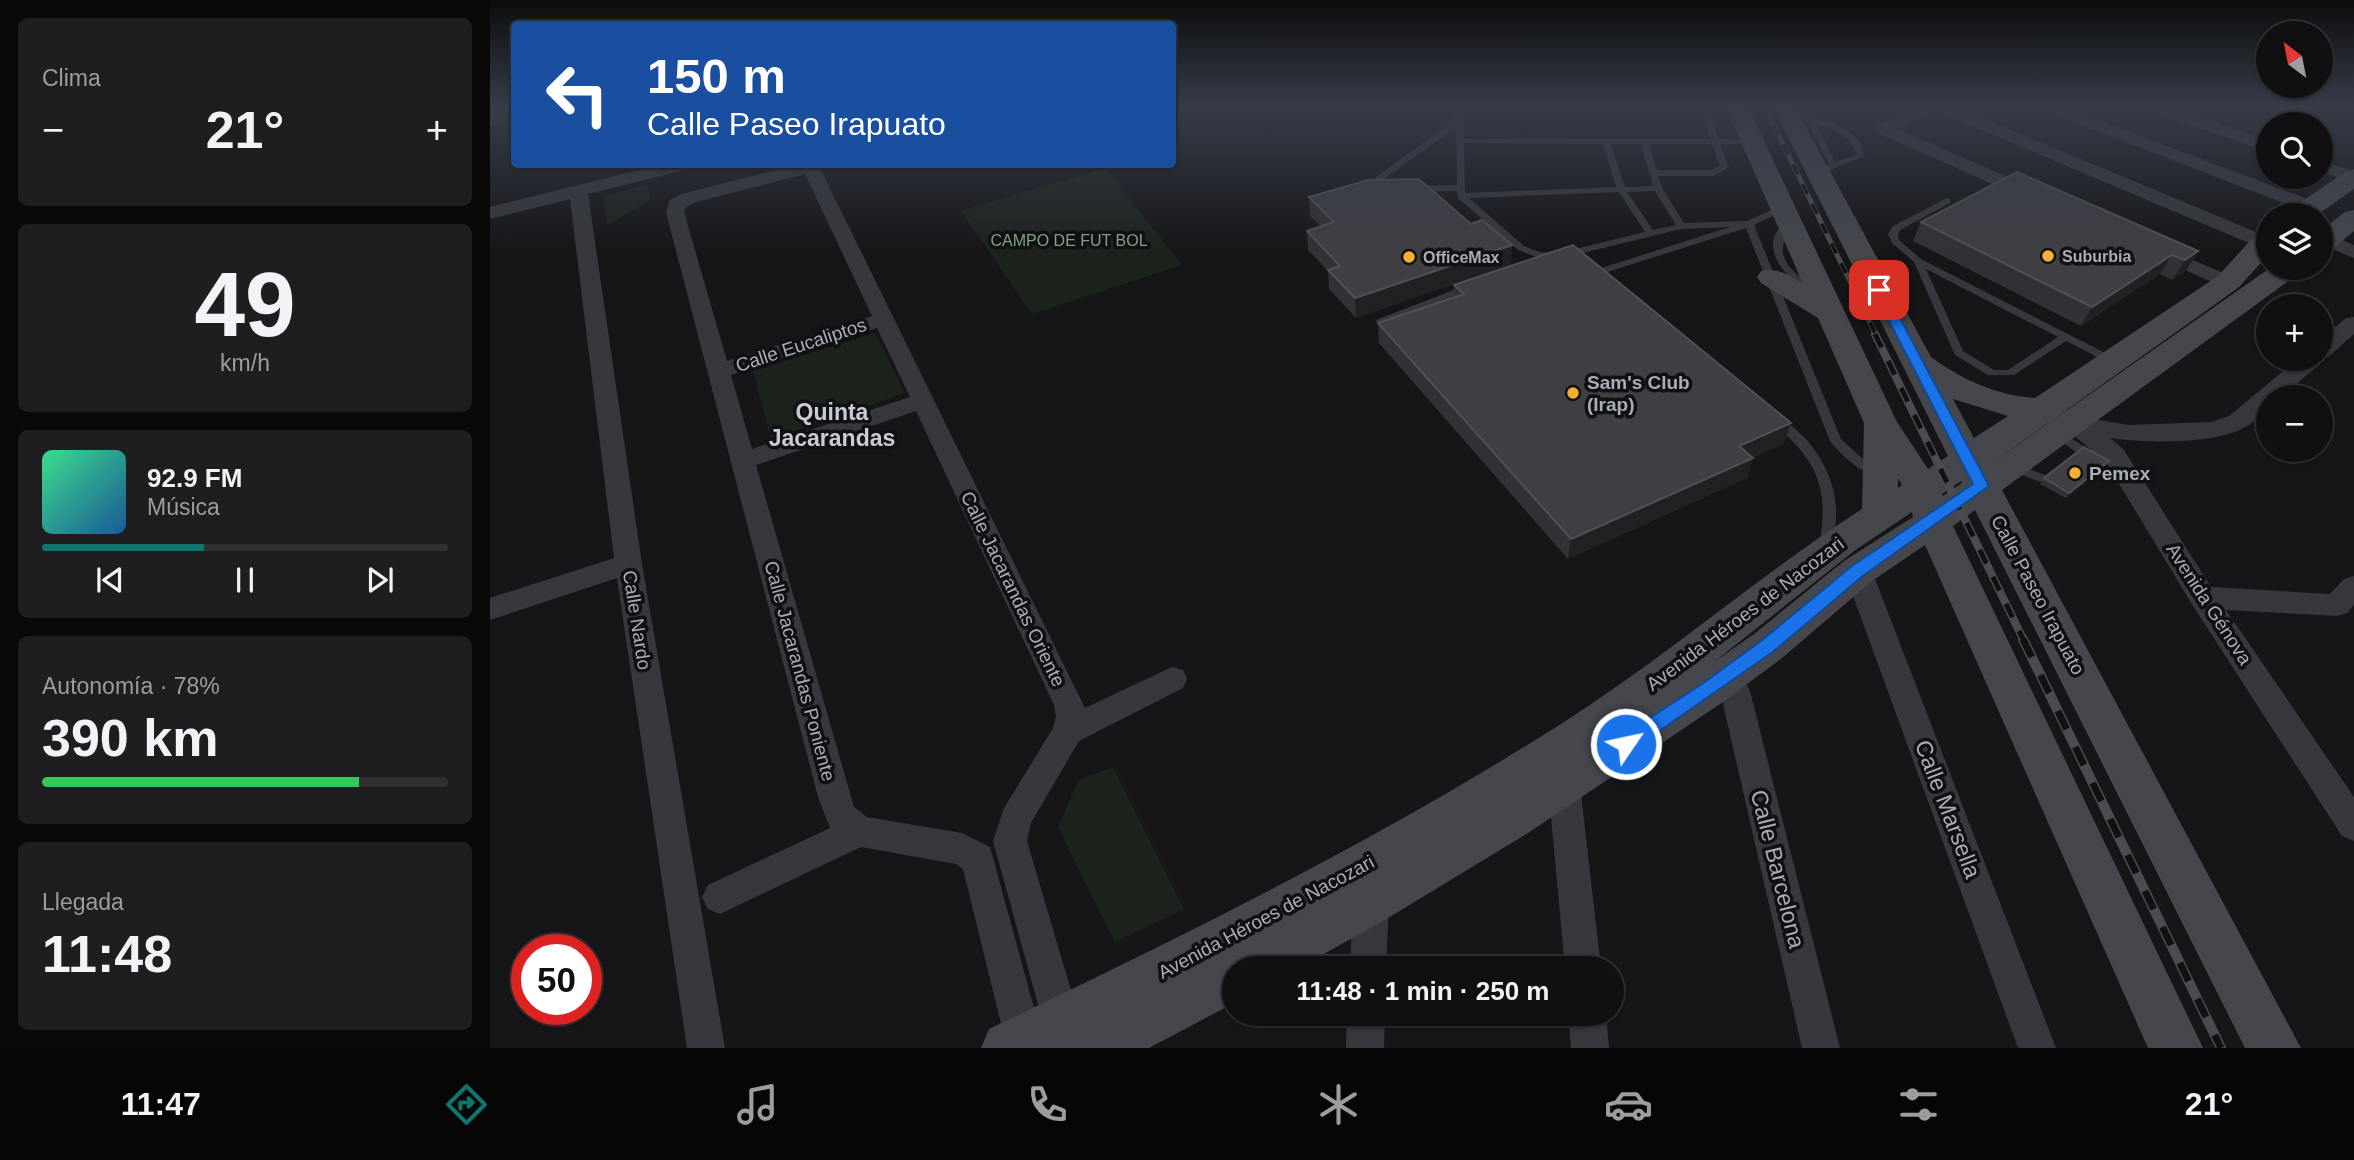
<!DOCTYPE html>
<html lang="es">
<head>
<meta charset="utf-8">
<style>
  :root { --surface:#101012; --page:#1e1e20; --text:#f1f3f6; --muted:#9c9d9f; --line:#303032; --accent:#0f766e }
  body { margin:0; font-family:Helvetica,sans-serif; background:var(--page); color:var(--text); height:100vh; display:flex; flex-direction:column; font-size:26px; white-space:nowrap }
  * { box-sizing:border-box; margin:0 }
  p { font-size:23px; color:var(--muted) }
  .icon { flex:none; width:38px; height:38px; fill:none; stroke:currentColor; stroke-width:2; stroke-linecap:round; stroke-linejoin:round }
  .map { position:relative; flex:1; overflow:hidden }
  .details { display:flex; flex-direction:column; gap:18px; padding:18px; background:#09090a; width:490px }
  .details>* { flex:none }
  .guide { position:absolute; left:21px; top:21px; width:665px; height:147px; border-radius:7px; box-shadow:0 2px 5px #0004,0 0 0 2px var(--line); background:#1a4fa0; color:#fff; overflow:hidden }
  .needle { width:46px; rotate:328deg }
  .fabs { position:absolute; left:1766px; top:21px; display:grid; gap:14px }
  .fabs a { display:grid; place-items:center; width:77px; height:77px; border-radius:50%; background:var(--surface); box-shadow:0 2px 5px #0004,0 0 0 2px var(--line); font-size:35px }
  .speed { position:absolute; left:21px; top:934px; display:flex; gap:14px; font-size:35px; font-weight:700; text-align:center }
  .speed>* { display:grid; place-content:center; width:91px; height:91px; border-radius:50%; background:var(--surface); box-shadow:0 2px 5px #0004,0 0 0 2px var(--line); line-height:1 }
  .speed .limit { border:10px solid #d22; background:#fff; color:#111 }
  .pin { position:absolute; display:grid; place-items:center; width:60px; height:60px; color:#fff; margin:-30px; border-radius:14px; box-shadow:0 4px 10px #0006 }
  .me { position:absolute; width:77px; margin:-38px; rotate:56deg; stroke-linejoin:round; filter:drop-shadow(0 0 5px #0008) }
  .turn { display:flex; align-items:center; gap:24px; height:147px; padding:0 21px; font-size:32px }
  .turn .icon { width:91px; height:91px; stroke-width:2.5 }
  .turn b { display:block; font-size:49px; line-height:60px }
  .big { font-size:52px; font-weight:700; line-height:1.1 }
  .details .tile { flex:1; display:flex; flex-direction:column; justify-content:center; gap:10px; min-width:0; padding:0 24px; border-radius:10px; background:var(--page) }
  .details .dial { align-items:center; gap:0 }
  .dial b { font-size:91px; line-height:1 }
  .song { display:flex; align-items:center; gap:21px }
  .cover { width:84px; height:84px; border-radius:10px; background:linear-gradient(135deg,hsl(150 70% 55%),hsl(210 70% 35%)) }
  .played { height:7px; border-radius:4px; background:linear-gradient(90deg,var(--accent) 40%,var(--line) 40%) }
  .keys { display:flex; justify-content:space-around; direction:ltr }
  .heat { display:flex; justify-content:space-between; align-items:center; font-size:38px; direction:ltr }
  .charge { height:10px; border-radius:5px; background:linear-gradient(90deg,#34c759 78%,var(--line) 0) }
  .trip { position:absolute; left:732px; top:956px; width:402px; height:70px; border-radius:35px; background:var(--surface); box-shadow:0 2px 5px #0004,0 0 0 2px var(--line); font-weight:700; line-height:70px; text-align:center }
  .dock { display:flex; height:112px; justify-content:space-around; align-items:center; background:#060607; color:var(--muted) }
  .dock .icon { width:49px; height:49px }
  .dock .active { color:var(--accent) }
  .dock b { font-size:32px; color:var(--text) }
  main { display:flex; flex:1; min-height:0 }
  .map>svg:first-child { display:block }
  .green { fill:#1c231d }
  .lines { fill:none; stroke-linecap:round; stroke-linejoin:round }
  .lane { fill:#37383d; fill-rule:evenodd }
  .street { fill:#37383d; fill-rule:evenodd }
  .secondary { fill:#45474d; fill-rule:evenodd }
  .rail-far2-casing { stroke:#4a4c52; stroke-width:5 }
  .rail-far1-casing { stroke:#4a4c52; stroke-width:8 }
  .rail-casing { stroke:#4a4c52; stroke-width:10 }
  .rail-far2 { stroke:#111113; stroke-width:3.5; stroke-dasharray:11; stroke-linecap:butt }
  .rail-far1 { stroke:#111113; stroke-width:5; stroke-dasharray:15; stroke-linecap:butt }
  .rail { stroke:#111113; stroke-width:7; stroke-dasharray:20; stroke-linecap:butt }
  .wall { fill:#323236 }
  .shaded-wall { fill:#212124 }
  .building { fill:#3f3f44; stroke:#4f5156; stroke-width:2 }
  .route { fill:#1a73e8; stroke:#114b97; stroke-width:2 }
  .poi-dot { fill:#f2b134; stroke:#111113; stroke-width:2.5 }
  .labels { text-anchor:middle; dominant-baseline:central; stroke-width:7; stroke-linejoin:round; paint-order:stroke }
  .far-park-label { font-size:16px; fill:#7fa381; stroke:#111113 }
  .far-poi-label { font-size:16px; font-weight:bold; fill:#a8adb8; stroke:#111113; text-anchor:start }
  .street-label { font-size:19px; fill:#a8adb8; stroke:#111113 }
  .poi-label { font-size:19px; font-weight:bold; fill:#a8adb8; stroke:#111113; text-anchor:start }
  .quarter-label { font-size:23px; font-weight:bold; fill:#c9ccd4; stroke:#111113 }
  .near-street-label { font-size:23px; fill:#a8adb8; stroke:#111113 }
</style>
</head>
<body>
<main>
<section class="details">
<div class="tile"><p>Clima</p>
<div class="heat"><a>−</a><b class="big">21°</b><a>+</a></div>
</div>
<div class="tile dial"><b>49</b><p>km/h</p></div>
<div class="tile">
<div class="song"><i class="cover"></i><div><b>92.9 FM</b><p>Música</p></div></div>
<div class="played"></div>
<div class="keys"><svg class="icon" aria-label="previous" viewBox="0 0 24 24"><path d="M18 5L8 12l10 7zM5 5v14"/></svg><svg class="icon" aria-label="pause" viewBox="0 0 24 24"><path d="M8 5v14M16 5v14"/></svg><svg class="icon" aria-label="next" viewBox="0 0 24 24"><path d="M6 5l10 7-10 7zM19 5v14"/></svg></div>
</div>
<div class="tile"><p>Autonomía · 78%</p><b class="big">390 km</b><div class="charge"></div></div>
<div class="tile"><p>Llegada</p><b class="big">11:48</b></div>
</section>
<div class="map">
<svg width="1864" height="1048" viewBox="0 0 1864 1048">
  <rect width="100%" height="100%" fill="#161618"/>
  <!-- green -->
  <g class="green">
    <path d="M615 168 692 265 542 314 471 211Z"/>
    <path d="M158 184 160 200 118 225 113 196Z"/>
    <path d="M385 333 415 393 281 439 263 371Z"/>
    <path d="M623 767 694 909 625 942 568 827 588 781Z"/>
  </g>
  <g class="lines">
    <!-- lane -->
    <g class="lane">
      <path d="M965 105H973L974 139H1220L1211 105H1219L1228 139 1266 140 1267 142 1263 144H1230L1239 167 1224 176H1168L1172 188 1194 223 1257 221 1290 206H1296V210L1264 225 1351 439 1374 460 1392 469 1394 472 1392 475C1373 477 1351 455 1340 441L1256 228 1105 276H1099V272L1240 227 1191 229 1068 259 1049 258 1028 250 968 198 967 191 925 192 921 189 925 186 967 185 966 127 884 186 886 189 885 191H879L876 188V184L965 120ZM974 143 1113 144 1126 187 975 193ZM1121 144H1151L1163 186 1135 187ZM1159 144H1222L1230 166 1222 170H1167ZM1165 191 1186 225 1163 230 1137 192ZM1129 192 1155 232 1069 253 1050 252 1034 246 979 198Z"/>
      <path d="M1295 112C1313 112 1352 123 1364 136 1370 142 1373 148 1375 156L1346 167 1332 177H1326V173L1339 164 1317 121 1295 116ZM1326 124C1345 129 1360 135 1367 155L1345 162Z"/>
      <path d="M1457 198 1460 199V203L1410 230 1408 234 1409 240 1431 259 1625 358V362H1617L1576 341 1524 375H1498L1465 355 1424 262 1402 243 1398 234 1403 226ZM1436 269 1568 337 1518 370H1504L1473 351Z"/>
      <path d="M1300 220 1304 223C1279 257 1300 270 1328 290V294C1320 295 1315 290 1309 285 1287 268 1268 239 1300 220Z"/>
      <path d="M977 285 980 286V290L895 322H887L886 320Z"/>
      <path d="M1288 417C1298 421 1306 430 1314 437 1341 466 1356 510 1339 548H1331L1329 545C1340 489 1327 460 1284 424L1282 421Z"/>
      <path d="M1568 429 1606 455 1608 458 1606 461H1598L1564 436 1562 433 1564 430Z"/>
      <path d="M1522 463 1571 481 1573 484 1567 488 1518 470 1516 467Z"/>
    </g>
    <!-- street -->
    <g class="street">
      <path d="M0 105H14L17 119 15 123 0 126Z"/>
      <path d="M1434 105H1461L1778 237V247L1766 246 1447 111 1408 129 1550 191 1552 195 1550 199H1536L1388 133 1386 129 1388 125Z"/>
      <path d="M1546 105H1568L1828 203 1830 207 1828 211H1814L1548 108Z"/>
      <path d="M1650 105H1673L1778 141V152L1652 108Z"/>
      <path d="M1830 161 1864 171V182L1830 172Z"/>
      <path d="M173 164H205L202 168 98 194 152 564 235 1048H197L127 578 0 620V598L124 558 80 199 0 219V207Z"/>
      <path d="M309 164H341L331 170 595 708 682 667 693 670 697 679 693 688 589 741 541 823 537 841 598 1048H560L503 841 514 808 563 728 566 717 564 705 426 411 266 465 364 807 377 817 472 833 500 847 555 1048H517L473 869 466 864 371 847 230 914 218 909 212 897 218 885 340 828 328 797 176 212 180 200 192 194ZM315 174 382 316 237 361 194 212 196 207 206 202ZM387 328 420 397 262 449 241 375Z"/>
      <path d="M1837 234 1864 245V258L1830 244V236Z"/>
      <path d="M1668 245 1745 278 1748 282 1745 286H1731L1661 255 1658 251 1661 247Z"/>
      <path d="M1864 317V334L1838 357 1833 358 1830 364 1791 397H1778V408C1771 414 1764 422 1757 426 1728 445 1653 443 1620 438L1634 450 1721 587 1840 594 1854 579 1864 576V605L1857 613 1847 616 1736 610 1864 797V841L1852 836 1703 606 1616 462 1587 438 1554 420 1550 414 1554 408 1562 406 1590 417 1639 425 1721 422 1739 416 1808 359H1830V340L1856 318Z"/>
      <path d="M1368 561 1378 564 1382 571 1566 1048H1528L1354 571 1358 564Z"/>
      <path d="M1245 678 1256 682 1260 691 1350 1048H1312L1230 691 1234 682Z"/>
      <path d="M1074 770 1085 775 1090 785 1111 968H1075L1058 785 1063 775Z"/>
      <path d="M881 884 893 889 899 901 896 968H860L863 901 869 889Z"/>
      <path d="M857 1013H895L894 1048H856Z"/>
      <path d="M1078 1013H1116L1119 1048H1081Z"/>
    </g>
    <!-- secondary -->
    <g class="secondary">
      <path d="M1235 105H1257L1407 422 1438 469 1458 456 1282 105H1304L1441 357C1473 380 1505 395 1545 398L1728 276 1768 232 1778 230V255L1748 288 1499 465 1780 268H1812L1808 274 1512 490 1811 1048H1755L1485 510 1463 526 1713 1048H1658L1435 545 1382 581 1292 658 1233 702 1038 833 898 918 809 968H744V1003L659 1048H491L499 1029C694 936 888 840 1071 724 1176 657 1268 576 1372 509L1374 423 1328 318 1271 283 1267 277 1271 271C1288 267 1299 275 1313 284ZM1463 399 1518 416 1484 438ZM1408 478 1412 485 1408 488ZM1471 481 1472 483 1453 496 1452 494ZM1422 512 1423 517 1354 561 1264 634 1224 662 1364 551Z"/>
      <path d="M1864 169V189L1827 215H1797L1801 209 1855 172Z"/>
      <path d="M1864 210V231L1840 251 1830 253V231L1855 212Z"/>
    </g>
    <!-- rail-far2 casing -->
    <g class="rail-far2-casing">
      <path id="rail-far2" d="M1274 105 1386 335"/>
    </g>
    <!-- rail-far1 casing -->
    <g class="rail-far1-casing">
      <path id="rail-far1" d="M1385 334 1534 641"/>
    </g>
    <!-- rail casing -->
    <g class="rail-casing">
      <path id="rail" d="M1533 639 1731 1048"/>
    </g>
    <!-- rail-far2 -->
    <use href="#rail-far2" class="rail-far2"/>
    <!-- rail-far1 -->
    <use href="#rail-far1" class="rail-far1"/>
    <!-- rail -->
    <use href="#rail" class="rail"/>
  </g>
  <!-- wall -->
  <g class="wall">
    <path d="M819 197 981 224 1022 245 1021 264 866 318 839 289 838 271 818 250 817 231 830 226 820 216Z"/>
    <path d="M1431 222 1708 251 1696 271 1682 280 1670 274 1591 326 1423 241Z"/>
    <path d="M964 285 1301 423 1294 443 1262 458H1263L1257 478 1078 559 889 343 888 323 964 298Z"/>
    <path d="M1615 466 1576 498 1550 484 1554 478Z"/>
  </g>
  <!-- shaded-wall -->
  <g class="shaded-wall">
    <path d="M1022 245 1021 264 866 318 865 298Z"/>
    <path d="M1708 251 1696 271 1682 280 1695 260Z"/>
    <path d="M1682 255 1670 274 1591 326 1602 307Z"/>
    <path d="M1301 423 1294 443 1243 466 1249 446Z"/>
    <path d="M1263 458 1257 478 1078 559 1081 539Z"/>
    <path d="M1619 461 1615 466 1576 498 1579 493Z"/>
  </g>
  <!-- building -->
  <g class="building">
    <path d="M1527 172 1708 251 1695 260 1682 255 1602 307 1431 222Z"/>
    <path d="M929 179 981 224 992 220 1022 245 865 298 838 270 850 266 817 231 844 222 819 197 878 180Z"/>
    <path d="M1083 245 1301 423 1249 446 1263 458 1081 539 888 323 974 294 964 285Z"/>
    <path d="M1594 447 1619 461 1579 493 1554 478Z"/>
  </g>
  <!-- sky -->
  <linearGradient id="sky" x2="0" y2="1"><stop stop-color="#0c0c0d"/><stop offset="0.42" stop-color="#363c48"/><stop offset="1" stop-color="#363c48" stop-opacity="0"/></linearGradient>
  <rect width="1864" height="252" fill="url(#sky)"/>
  <!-- route -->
  <path class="route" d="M1389 286 1395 290 1499 486 1374 575 1284 651 1142 750 1136 753 1129 750 1126 744 1129 738 1212 684 1271 641 1362 566 1483 484 1383 290Z"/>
  <!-- markers -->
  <g class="poi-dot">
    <circle cx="1558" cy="256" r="7"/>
    <circle cx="919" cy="257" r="7"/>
    <circle cx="1083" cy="393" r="7"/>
    <circle cx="1585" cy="473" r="7"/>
  </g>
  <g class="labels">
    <!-- far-park labels -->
    <g class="far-park-label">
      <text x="579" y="240">CAMPO DE FUT BOL</text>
    </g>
    <!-- far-poi labels -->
    <g class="far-poi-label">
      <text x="1572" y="256">Suburbia</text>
      <text x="933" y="257">OfficeMax</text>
    </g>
    <!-- street labels -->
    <g class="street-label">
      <text transform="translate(311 345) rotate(-18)">Calle Eucaliptos</text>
      <text transform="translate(523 589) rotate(64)">Calle Jacarandas Oriente</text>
      <text transform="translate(1548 595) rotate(62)">Calle Paseo Irapuato</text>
      <text transform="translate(1719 604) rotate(57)">Avenida Génova</text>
      <text transform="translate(1255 614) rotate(-37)">Avenida Héroes de Nacozari</text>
      <text transform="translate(147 620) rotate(81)">Calle Nardo</text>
      <text transform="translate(310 671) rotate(75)">Calle Jacarandas Poniente</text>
      <text transform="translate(776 917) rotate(-28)">Avenida Héroes de Nacozari</text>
    </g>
    <!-- poi labels -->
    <g class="poi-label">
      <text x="1097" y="382">Sam's Club<tspan x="1097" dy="22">(Irap)</tspan></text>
      <text x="1599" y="473">Pemex</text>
    </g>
    <!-- quarter labels -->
    <g class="quarter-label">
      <text x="342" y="412">Quinta<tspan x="342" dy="26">Jacarandas</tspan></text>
    </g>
    <!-- near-street labels -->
    <g class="near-street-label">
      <text transform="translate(1458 809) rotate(69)">Calle Marsella</text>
      <text transform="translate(1288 869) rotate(76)">Calle Barcelona</text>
    </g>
  </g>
</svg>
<div class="fabs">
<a><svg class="needle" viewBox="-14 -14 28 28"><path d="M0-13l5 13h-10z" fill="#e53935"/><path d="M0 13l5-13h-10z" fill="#9c9d9f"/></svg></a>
<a><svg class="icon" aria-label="search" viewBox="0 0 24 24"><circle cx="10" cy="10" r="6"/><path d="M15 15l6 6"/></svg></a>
<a><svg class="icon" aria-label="layers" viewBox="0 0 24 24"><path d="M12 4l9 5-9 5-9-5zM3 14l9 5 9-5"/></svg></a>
<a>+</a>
<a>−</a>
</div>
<div class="speed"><div class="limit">50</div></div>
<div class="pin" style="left:1389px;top:290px;background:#d93025"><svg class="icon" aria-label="arrive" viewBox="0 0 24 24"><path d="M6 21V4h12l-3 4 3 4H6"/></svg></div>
<svg class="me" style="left:1136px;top:744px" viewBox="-20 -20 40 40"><circle r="17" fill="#1a73e8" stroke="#fff" stroke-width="3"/><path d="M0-11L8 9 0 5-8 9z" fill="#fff"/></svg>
<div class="trip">11:48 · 1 min · 250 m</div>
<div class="guide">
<div class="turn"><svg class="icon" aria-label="left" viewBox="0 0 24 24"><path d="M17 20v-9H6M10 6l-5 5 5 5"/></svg><div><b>150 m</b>Calle Paseo Irapuato</div></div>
</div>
</div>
</main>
<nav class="dock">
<b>11:47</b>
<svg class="icon active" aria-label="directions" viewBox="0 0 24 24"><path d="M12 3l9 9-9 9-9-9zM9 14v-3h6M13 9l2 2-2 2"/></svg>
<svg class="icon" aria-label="music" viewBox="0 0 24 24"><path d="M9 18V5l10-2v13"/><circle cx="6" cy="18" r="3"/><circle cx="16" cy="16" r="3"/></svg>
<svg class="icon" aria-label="phone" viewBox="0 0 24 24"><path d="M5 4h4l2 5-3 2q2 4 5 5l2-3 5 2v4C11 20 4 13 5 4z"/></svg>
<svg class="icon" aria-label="climate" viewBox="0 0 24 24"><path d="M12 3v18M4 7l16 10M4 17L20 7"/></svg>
<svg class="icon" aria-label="car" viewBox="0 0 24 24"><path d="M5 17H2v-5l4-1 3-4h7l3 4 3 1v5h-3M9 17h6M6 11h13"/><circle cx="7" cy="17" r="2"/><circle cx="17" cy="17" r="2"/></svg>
<svg class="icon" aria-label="filters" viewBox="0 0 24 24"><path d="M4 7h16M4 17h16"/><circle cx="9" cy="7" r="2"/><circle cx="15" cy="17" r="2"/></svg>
<b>21°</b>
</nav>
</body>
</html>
